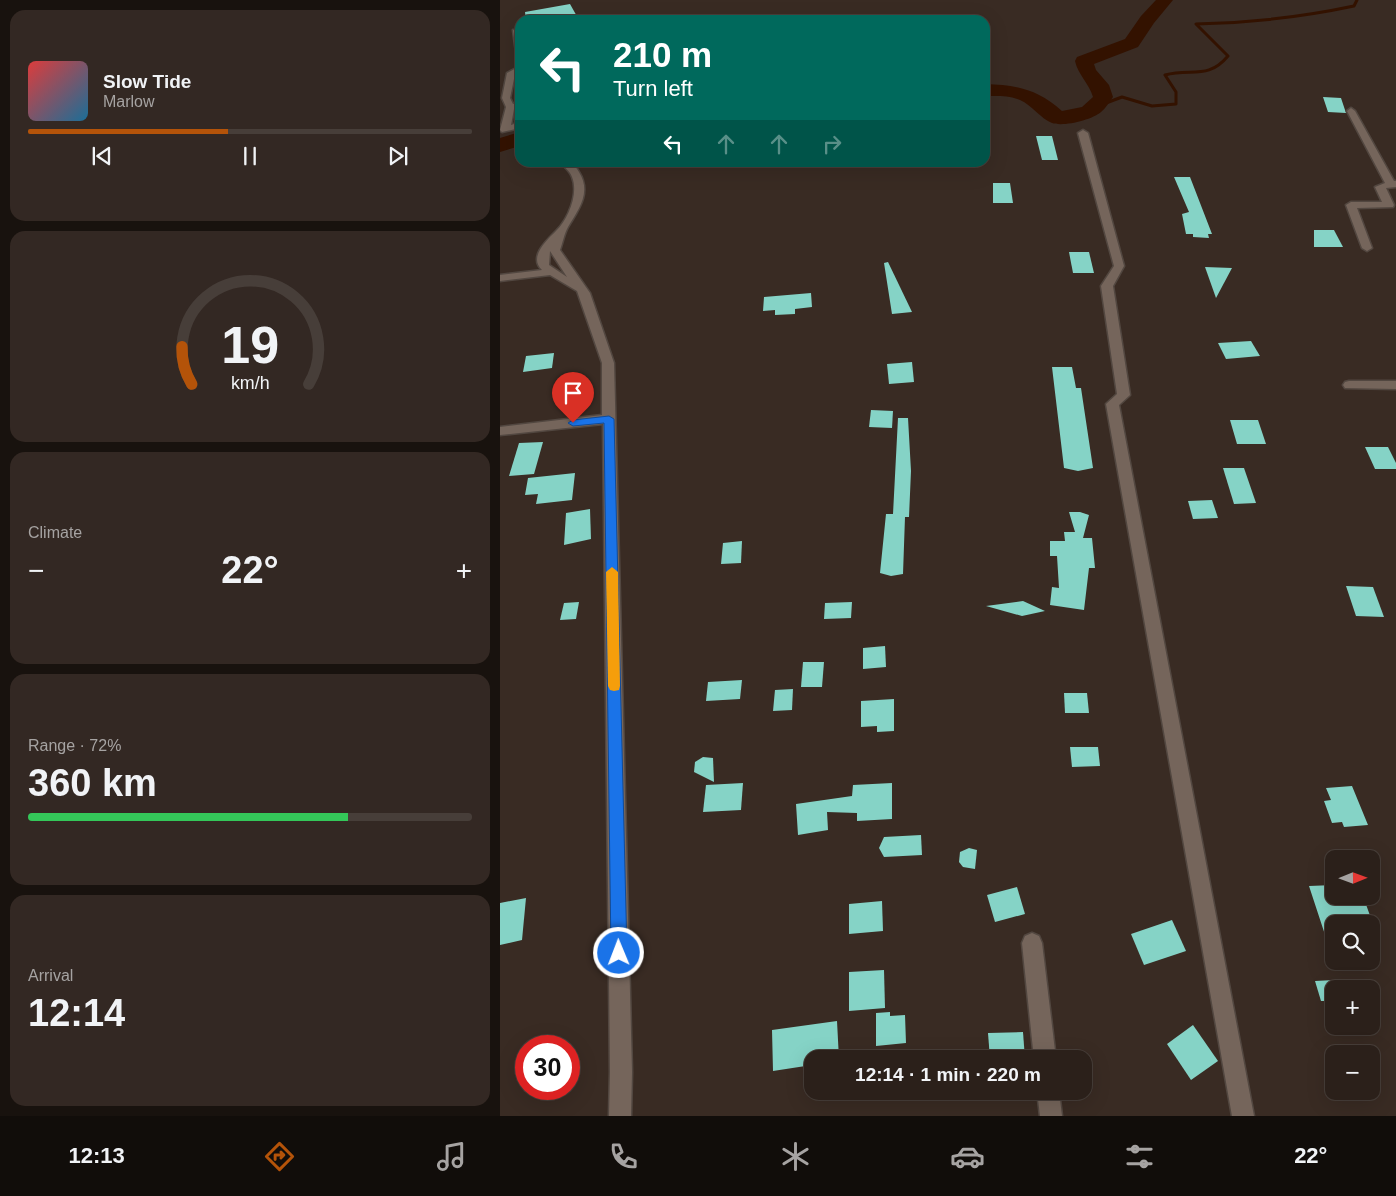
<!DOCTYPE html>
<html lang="en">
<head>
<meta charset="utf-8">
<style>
  :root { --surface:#2b201a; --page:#332823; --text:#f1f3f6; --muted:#a6a3a2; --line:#473e39; --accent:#b45309 }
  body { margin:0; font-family:Arial,sans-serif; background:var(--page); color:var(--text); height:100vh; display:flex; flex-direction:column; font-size:19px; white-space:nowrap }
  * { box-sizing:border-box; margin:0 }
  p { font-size:16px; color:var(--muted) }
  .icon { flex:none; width:28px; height:28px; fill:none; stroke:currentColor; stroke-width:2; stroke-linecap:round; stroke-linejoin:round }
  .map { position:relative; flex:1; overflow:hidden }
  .details { display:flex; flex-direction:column; gap:10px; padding:10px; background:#18120e; width:500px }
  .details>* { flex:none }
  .banner { position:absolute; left:15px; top:15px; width:475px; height:152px; border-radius:15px; box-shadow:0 5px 20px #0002,0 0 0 1px var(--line); background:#00695c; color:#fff; overflow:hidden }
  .needle { width:32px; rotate:89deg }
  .tools { position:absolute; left:825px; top:850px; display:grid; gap:10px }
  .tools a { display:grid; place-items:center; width:55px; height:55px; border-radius:10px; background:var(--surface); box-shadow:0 5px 20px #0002,0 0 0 1px var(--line); font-size:25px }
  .speed { position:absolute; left:15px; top:1035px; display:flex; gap:10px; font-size:25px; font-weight:700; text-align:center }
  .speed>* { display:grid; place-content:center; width:65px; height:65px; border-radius:50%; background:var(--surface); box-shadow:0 5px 20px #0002,0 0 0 1px var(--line); line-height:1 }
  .speed .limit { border:8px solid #d22; background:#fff; color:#111 }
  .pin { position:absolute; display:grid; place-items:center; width:42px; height:42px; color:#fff; margin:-51px -21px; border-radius:50% 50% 50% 0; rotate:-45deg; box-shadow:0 0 5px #0007 }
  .pin .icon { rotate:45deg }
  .me { position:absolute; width:55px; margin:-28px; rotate:359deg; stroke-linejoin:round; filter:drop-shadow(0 0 4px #0008) }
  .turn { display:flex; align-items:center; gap:18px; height:105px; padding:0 15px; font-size:22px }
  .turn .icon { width:65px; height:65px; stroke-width:2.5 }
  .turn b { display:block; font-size:35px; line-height:42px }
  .lanes { display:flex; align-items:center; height:48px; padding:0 15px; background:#0003; justify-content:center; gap:25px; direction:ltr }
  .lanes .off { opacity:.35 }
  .big { font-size:38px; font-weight:700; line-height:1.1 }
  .details .card { flex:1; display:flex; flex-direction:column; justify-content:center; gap:8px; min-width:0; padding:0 18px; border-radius:15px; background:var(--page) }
  .details .dial { align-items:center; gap:0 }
  .dial svg { height:130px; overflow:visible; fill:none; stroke:var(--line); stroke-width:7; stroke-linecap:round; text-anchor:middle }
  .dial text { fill:var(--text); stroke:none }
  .song { display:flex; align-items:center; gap:15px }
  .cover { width:60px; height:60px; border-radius:8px; background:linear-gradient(135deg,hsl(0 70% 55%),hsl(200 70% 35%)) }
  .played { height:5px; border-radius:2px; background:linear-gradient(90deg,var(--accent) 45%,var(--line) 45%) }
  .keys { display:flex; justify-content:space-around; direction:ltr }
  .heat { display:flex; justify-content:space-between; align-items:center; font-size:28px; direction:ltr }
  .charge { height:8px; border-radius:4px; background:linear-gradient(90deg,#34c759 72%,var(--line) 0) }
  .trip { position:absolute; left:304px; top:1050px; width:288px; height:50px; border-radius:15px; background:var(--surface); box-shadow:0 5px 20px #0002,0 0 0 1px var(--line); font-weight:700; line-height:50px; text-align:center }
  .menu { display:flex; height:80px; justify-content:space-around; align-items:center; background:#110d0a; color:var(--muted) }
  .menu .icon { width:35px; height:35px }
  .menu .active { color:var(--accent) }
  .menu b { font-size:22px; color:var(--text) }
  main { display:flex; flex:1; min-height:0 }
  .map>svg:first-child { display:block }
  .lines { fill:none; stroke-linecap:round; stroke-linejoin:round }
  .stream { stroke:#331200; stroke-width:3 }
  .river { fill:#331200; fill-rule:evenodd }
  .building { fill:#85d3c6 }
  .minor-casing { stroke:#524740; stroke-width:3 }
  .minor { fill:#75655b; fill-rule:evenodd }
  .route { fill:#1a73e8; stroke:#114b97 }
  .slow { fill:#f59e0b }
</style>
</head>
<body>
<main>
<section class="details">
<div class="card">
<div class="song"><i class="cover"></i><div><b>Slow Tide</b><p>Marlow</p></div></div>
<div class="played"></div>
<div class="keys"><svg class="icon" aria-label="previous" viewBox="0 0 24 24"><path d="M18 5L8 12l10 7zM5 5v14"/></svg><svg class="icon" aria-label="pause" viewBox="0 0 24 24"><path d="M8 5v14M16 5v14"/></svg><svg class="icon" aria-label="next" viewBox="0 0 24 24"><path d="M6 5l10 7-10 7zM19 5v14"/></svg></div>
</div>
<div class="card dial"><svg viewBox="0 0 100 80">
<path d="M14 69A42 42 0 1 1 86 69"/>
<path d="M14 69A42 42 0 0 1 8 46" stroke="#b45309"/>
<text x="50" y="56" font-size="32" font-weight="700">19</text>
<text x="50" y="72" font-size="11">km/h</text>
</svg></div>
<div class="card"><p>Climate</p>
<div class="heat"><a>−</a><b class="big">22°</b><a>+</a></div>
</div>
<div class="card"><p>Range · 72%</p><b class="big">360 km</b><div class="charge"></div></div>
<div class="card"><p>Arrival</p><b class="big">12:14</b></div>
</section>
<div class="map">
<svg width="896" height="1116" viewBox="0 0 896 1116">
  <rect width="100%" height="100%" fill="#392b23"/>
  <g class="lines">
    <!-- stream -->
    <path class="stream" d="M598 106 622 97 652 106 676 104V92L665 75C692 68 708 80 728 56L696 24C749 23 802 17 854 6L857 0"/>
    <!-- river -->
    <g class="river">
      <path d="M656 0H673L654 23 638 47 594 64 596 70 609 85 613 97C609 102 606 108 601 112 592 120 563 127 552 123 541 119 532 105 520 100 509 95 496 96 485 96V84C517 85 537 89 562 111L582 107 593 97C589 83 578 75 575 61L577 57 625 39 641 16Z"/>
      <path d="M20 132V146L0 152V138Z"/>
    </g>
  </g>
  <!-- building -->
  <g class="building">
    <path d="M70 4 79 20H26L25 12Z"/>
    <path d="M823 97 841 98 846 113 828 112Z"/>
    <path d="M536 136H552L558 160H542Z"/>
    <path d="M674 177H690L712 234H708L709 238 693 237V234H686L682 214 689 212Z"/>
    <path d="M493 183H510L513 203H493Z"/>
    <path d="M814 230H834L843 247H814Z"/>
    <path d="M569 252H589L594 273H573Z"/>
    <path d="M388 262 412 312 392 314 384 263Z"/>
    <path d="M705 267 732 268 716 298Z"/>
    <path d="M311 293 312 307 295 309V314L275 315V310L263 311 264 297Z"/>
    <path d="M751 341 760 356 726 359 718 343Z"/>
    <path d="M54 353 52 368 23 372 26 356Z"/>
    <path d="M412 362 414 382 389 384 387 364Z"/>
    <path d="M552 367H572L576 388H581L593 468 578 471 564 468Z"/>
    <path d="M371 410 393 411 392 428 369 427Z"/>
    <path d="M398 418H408L411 471 409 517H405L403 574 391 576 380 573 386 514H393Z"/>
    <path d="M730 420H758L766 444H737Z"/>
    <path d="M43 442 34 474 9 476 19 443Z"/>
    <path d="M865 447H888L896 463V469H875Z"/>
    <path d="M723 468H744L756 503 734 504Z"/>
    <path d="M75 473 72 500 36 504 38 494 25 495 28 478Z"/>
    <path d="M712 500 718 518 693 519 688 501Z"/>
    <path d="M90 509 91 539 64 545 66 513Z"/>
    <path d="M569 512H580L589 515 583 538H592L595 568H589L584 610 550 605 552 587 559 588 557 556H550V541H565L564 532H575Z"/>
    <path d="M242 541 241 563 221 564 223 543Z"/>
    <path d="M846 586 873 587 884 617 856 616Z"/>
    <path d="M523 601 545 611 522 616 486 606Z"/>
    <path d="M79 602 76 619 60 620 64 603Z"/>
    <path d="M352 602 351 618 324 619 325 603Z"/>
    <path d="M385 646 386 667 363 669V648Z"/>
    <path d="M303 662H324L322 687H301Z"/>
    <path d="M242 680 240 699 206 701 208 682Z"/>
    <path d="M293 689 292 710 273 711 275 690Z"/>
    <path d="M564 693H587L589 713H565Z"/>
    <path d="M394 699V731L377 732V726L361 727V701Z"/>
    <path d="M570 747H598L600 766 572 767Z"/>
    <path d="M203 757 213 758 214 782 194 772 195 762Z"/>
    <path d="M243 783 241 810 203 812 206 785Z"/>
    <path d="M392 783V819L357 821V813L327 812 328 830 298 835 296 804 352 796 353 785Z"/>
    <path d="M852 786 868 825 844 827 842 822 832 823 824 801 831 800 826 788Z"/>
    <path d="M421 835 422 855 384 857 379 848 384 837Z"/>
    <path d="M469 848 477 850 475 869 463 867 459 862 460 852Z"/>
    <path d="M834 885V896H863L873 924H834V952L831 953 809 886Z"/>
    <path d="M517 887 525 914 495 922 487 895Z"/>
    <path d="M26 898 22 940 0 945V903Z"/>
    <path d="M382 901 383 931 349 934V904Z"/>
    <path d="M672 920 686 951 644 965 631 934Z"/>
    <path d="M384 970 385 1008 349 1011V972Z"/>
    <path d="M834 980V1001H821L815 981Z"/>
    <path d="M390 1012V1016L405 1015 406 1043 376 1046V1013Z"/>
    <path d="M337 1021 339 1059H312V1065L273 1071 272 1030Z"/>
    <path d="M693 1025 718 1061 691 1080 667 1044Z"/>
    <path d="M523 1032 525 1059H490L488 1033Z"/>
  </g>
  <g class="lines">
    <!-- minor casing -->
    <g class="minor-casing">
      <g id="minor">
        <path d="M13 30 20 32V54L16 52Z"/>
        <path d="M20 66V71L15 74 10 98 13 104 20 102V108L14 109 11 125 20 122V128L2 132 0 130 6 107 2 98 7 73Z"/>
        <path d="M851 108 855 111 894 181H896V187L886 188 894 205 893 207 857 208 872 248 867 251 862 248 846 205 851 202H882L875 187 885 183 847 111Z"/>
        <path d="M583 130 588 133 624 266 613 286 630 395 619 405 754 1116H732L606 404 617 394 601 286 614 266 578 133Z"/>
        <path d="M60 162C69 162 74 163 79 172 92 193 78 210 68 227 64 234 63 242 60 250L90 293 114 363 132 1072 131 1116H109L110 1072 103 424 0 435V427L102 415V363L77 291 50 275 0 281V275L42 270C28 257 47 240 56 231 68 219 79 194 72 177 70 171 64 167 60 162ZM50 251 67 277 49 265Z"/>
        <path d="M849 381H896V389L845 388 843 385 845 382Z"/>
        <path d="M532 933 539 936 542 943 556 1059H534L522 943 525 936Z"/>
        <path d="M537 1091H559L562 1116H540Z"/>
      </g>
    </g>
    <!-- minor -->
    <use href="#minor" class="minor"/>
  </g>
  <!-- route -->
  <path class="route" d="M109 416 114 419 127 953 125 959 119 961 114 959 111 953 104 423 73 426 68 423 73 420Z"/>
  <!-- slow -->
  <path class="slow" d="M112 567 118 572 120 686 119 690 114 691 110 690 108 686 106 572Z"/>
</svg>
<div class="tools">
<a><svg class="needle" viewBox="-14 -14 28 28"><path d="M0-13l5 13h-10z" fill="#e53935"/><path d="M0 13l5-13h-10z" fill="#a6a3a2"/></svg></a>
<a><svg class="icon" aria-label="search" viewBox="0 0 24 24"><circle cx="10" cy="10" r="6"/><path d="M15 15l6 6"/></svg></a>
<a>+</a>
<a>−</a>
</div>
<div class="speed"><div class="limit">30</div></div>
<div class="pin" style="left:73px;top:423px;background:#d93025"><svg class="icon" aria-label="arrive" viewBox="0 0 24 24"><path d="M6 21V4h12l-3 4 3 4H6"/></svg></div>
<svg class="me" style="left:119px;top:953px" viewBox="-20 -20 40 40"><circle r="17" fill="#1a73e8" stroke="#fff" stroke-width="3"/><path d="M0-11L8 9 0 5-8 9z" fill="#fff"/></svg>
<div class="trip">12:14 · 1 min · 220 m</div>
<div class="banner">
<div class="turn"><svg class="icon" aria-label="left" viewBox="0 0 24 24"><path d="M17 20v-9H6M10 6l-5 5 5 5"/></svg><div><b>210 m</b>Turn left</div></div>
<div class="lanes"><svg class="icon" aria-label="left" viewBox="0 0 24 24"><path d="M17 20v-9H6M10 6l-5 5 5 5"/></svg><svg class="icon off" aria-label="ahead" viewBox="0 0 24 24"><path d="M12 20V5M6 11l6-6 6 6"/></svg><svg class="icon off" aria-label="ahead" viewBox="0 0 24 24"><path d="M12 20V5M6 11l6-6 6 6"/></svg><svg class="icon off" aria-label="right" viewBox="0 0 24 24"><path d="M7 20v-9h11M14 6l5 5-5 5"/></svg></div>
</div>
</div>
</main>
<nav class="menu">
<b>12:13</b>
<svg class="icon active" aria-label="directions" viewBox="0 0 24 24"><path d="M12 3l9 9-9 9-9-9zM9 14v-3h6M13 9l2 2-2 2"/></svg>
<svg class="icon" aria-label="music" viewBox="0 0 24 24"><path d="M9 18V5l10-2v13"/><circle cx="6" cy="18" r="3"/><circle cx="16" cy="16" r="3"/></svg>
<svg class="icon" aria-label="phone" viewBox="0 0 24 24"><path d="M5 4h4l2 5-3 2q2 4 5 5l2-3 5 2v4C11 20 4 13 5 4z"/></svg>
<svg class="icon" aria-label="climate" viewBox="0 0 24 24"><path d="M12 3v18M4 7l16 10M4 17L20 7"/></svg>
<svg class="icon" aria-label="car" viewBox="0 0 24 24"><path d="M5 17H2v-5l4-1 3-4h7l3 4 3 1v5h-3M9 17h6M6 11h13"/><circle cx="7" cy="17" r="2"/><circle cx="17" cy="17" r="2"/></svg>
<svg class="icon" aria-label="filters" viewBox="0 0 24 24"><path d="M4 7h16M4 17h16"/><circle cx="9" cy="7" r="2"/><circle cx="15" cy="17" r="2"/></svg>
<b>22°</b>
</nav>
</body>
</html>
